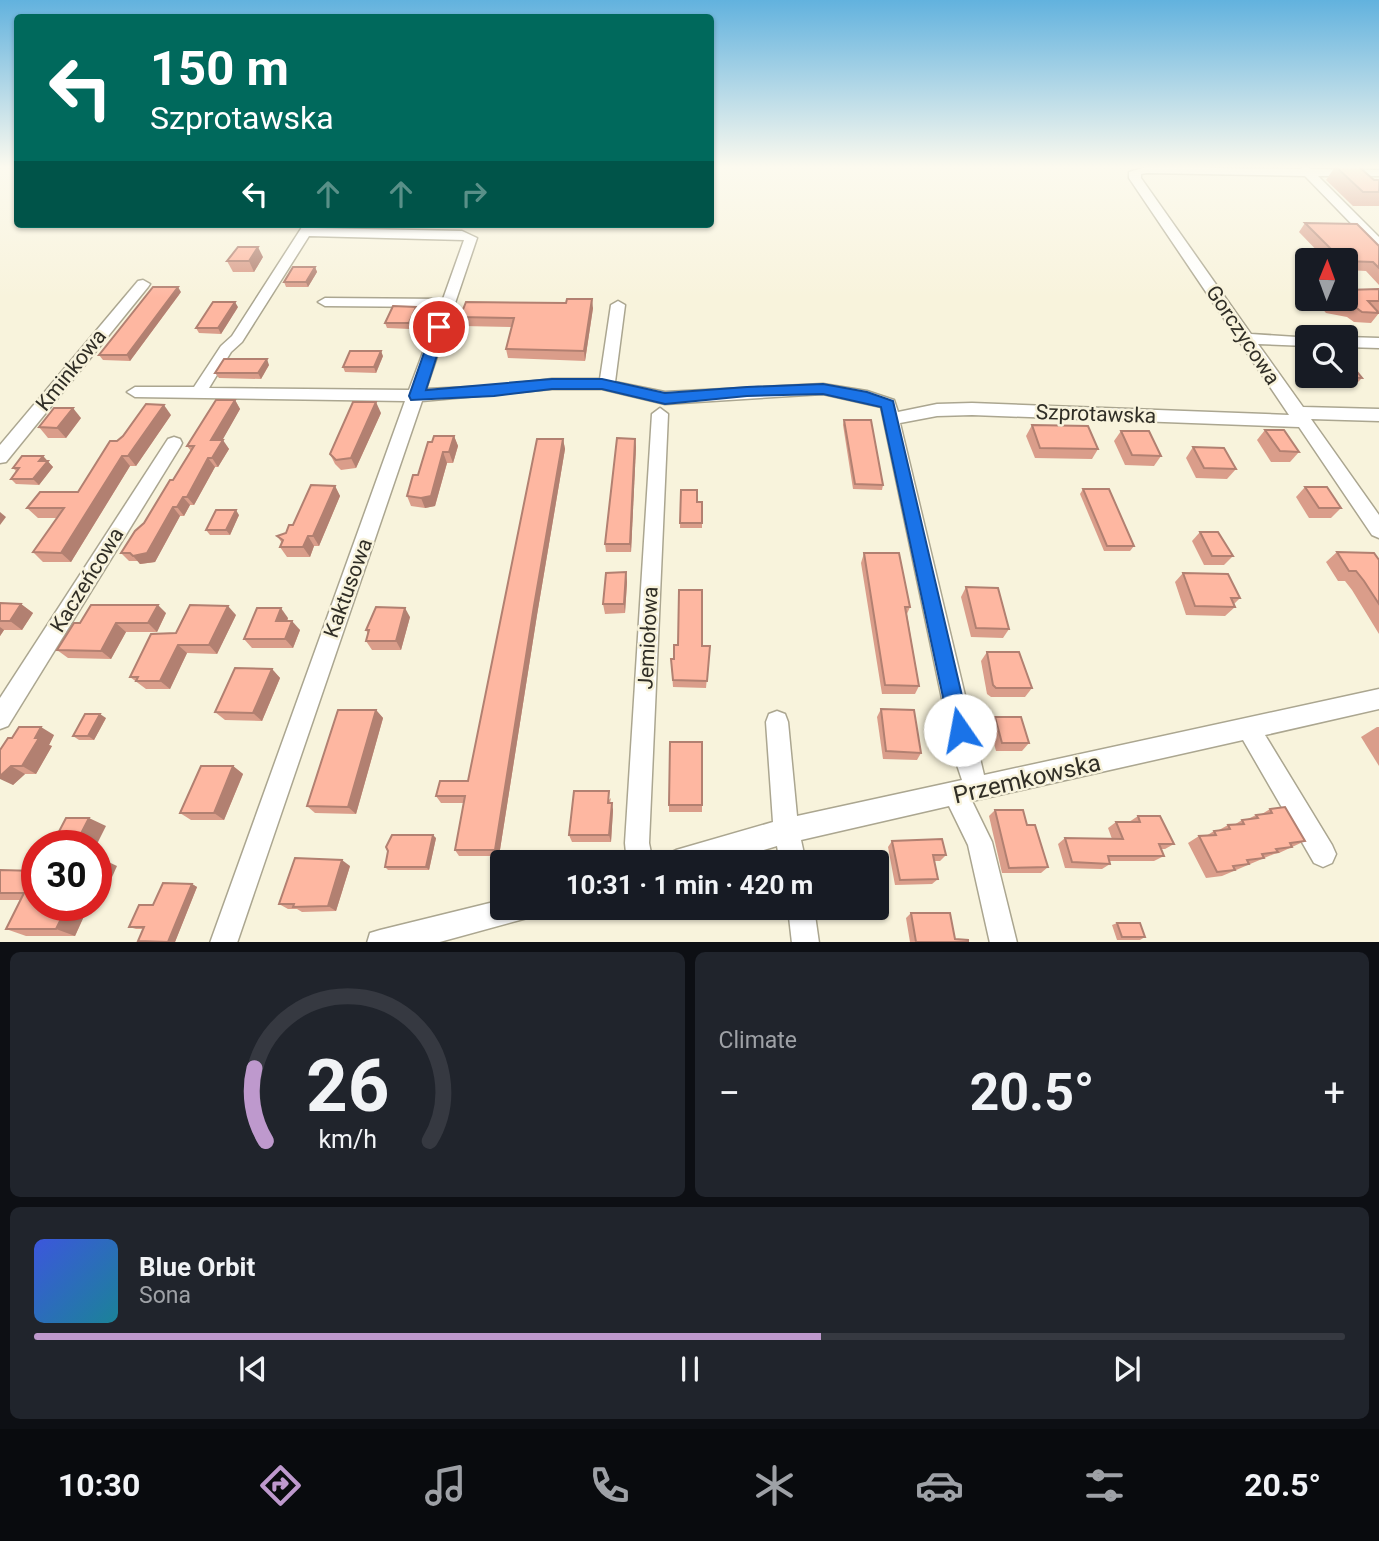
<!DOCTYPE html>
<html lang="en">
<head>
<meta charset="utf-8">
<style>
  :root { --surface:#171b24; --page:#20242c; --text:#f1f3f6; --muted:#9ea1a6; --line:#363941; --accent:#be99cd }
  body { margin:0; font-family:Roboto,sans-serif; background:var(--page); color:var(--text); height:100vh; display:flex; flex-direction:column; font-size:26px; white-space:nowrap }
  * { box-sizing:border-box; margin:0 }
  p { font-size:23px; color:var(--muted) }
  .icon { flex:none; width:38px; height:38px; fill:none; stroke:currentColor; stroke-width:2; stroke-linecap:round; stroke-linejoin:round }
  .map { position:relative; height:942px; overflow:hidden }
  .drawer { display:flex; flex-direction:column; gap:10px; padding:10px; background:#0d0f14; flex:1 }
  .drawer>* { flex:none }
  .banner { position:absolute; left:14px; top:14px; width:700px; height:214px; border-radius:7px; box-shadow:0 2px 5px #0004; background:#00695c; color:#fff; overflow:hidden }
  .needle { width:46px; rotate:1deg }
  .fabs { position:absolute; left:1295px; top:248px; display:grid; gap:14px }
  .fabs a { display:grid; place-items:center; width:63px; height:63px; border-radius:7px; background:var(--surface); box-shadow:0 2px 5px #0004; font-size:35px }
  .speed { position:absolute; left:21px; top:830px; display:flex; gap:14px; font-size:35px; font-weight:700; text-align:center }
  .speed>* { display:grid; place-content:center; width:91px; height:91px; border-radius:50%; background:var(--surface); box-shadow:0 2px 5px #0004; line-height:1 }
  .speed .limit { border:10px solid #d22; background:#fff; color:#111 }
  .pin { position:absolute; display:grid; place-items:center; width:60px; height:60px; color:#fff; margin:-30px; border:4px solid #fff; border-radius:50%; box-shadow:0 2px 7px #0007 }
  .me { position:absolute; width:77px; margin:-38px; rotate:348deg; stroke-linejoin:round; filter:drop-shadow(0 0 5px #0008) }
  .turn { display:flex; align-items:center; gap:24px; height:147px; padding:0 21px; font-size:32px }
  .turn .icon { width:91px; height:91px; stroke-width:2.5 }
  .turn b { display:block; font-size:49px; line-height:60px }
  .lanes { display:flex; align-items:center; height:66px; padding:0 21px; background:#0003; justify-content:center; gap:35px; direction:ltr }
  .lanes .off { opacity:.35 }
  .big { font-size:52px; font-weight:700; line-height:1.1 }
  .drawer .tile { flex:1; display:flex; flex-direction:column; justify-content:center; gap:10px; min-width:0; padding:0 24px; border-radius:10px; background:var(--page) }
  .drawer .dial { align-items:center; gap:0 }
  .dial svg { height:182px; overflow:visible; fill:none; stroke:var(--line); stroke-width:7; stroke-linecap:round; text-anchor:middle }
  .dial text { fill:var(--text); stroke:none }
  .song { display:flex; align-items:center; gap:21px }
  .cover { width:84px; height:84px; border-radius:10px; background:linear-gradient(135deg,hsl(230 70% 55%),hsl(190 70% 35%)) }
  .played { height:7px; border-radius:4px; background:linear-gradient(90deg,var(--accent) 60%,var(--line) 60%) }
  .keys { display:flex; justify-content:space-around; direction:ltr }
  .heat { display:flex; justify-content:space-between; align-items:center; font-size:38px; direction:ltr }
  .drawer .tiles { flex:1; display:grid; gap:10px; grid-template-columns:1fr 1fr }
  .tile:last-child { grid-column:span 2 }
  .trip { position:absolute; left:490px; top:850px; width:399px; height:70px; border-radius:7px; background:var(--surface); box-shadow:0 2px 5px #0004; font-weight:700; line-height:70px; text-align:center }
  .tab-bar { display:flex; height:112px; justify-content:space-around; align-items:center; background:#090b0e; color:var(--muted) }
  .tab-bar .icon { width:49px; height:49px }
  .tab-bar .on { color:var(--accent) }
  .tab-bar b { font-size:32px; color:var(--text) }
  .map>svg:first-child { display:block }
  .lines { fill:none; stroke-linecap:round; stroke-linejoin:round }
  .minor-casing { stroke:#aba690; stroke-width:3 }
  .minor { fill:#fff; fill-rule:evenodd }
  .wall { fill:#da9d8a }
  .shaded-wall { fill:#b28071 }
  .building { fill:#feb7a1; stroke:#b28071; stroke-width:2 }
  .route { fill:#1a73e8; stroke:#114b97; stroke-width:2 }
  .labels { text-anchor:middle; dominant-baseline:central; stroke-width:5; stroke-linejoin:round; paint-order:stroke }
  .street-label { font-size:21px; fill:#302e26; stroke:#f8f3dc }
  .near-street-label { font-size:24px; fill:#302e26; stroke:#f8f3dc }
</style>
</head>
<body>
<div class="map">
<svg width="1379" height="943" viewBox="0 0 1379 943">
  <rect width="100%" height="100%" fill="#f8f3dc"/>
  <g class="lines">
    <!-- minor casing -->
    <g class="minor-casing">
      <g id="minor">
        <path d="M1306 166 1311 169 1379 170V176H1318L1379 237V248L1374 247 1305 176 1147 173 1141 174V178L1251 334 1312 338H1307V346L1258 344 1303 407 1379 409V421L1311 419 1379 515V538L1372 535 1299 427 972 415 937 416 900 423 984 775 1379 689V709L1265 735 1332 845 1336 854 1332 863 1323 867 1314 863 1243 740 972 801 992 842 1017 943H990L968 845 949 806 801 840 806 863H780L777 846 719 863H663L667 854 676 850 773 822 766 722 769 714 777 711 785 714 788 722 797 816 962 780 954 756 881 407 823 394 665 404 602 389H552L422 401 237 943H210L405 401 135 397 127 392 135 387H194L221 346 232 336 304 224H316L314 228 462 231 477 238 426 389 494 386 552 379H600L611 305 618 301 625 305 615 382 665 392 823 384 867 391 894 400 898 412 937 404 972 403 1289 415 1129 178V172L1147 167 1300 169ZM309 236 464 240 443 299 325 298 318 302 325 306 440 307 409 390 209 388 231 352 242 342Z"/>
        <path d="M143 280 150 284 148 287 6 462 0 463V445L138 281Z"/>
        <path d="M1346 337 1379 338V348L1346 347Z"/>
        <path d="M660 408 668 414 649 843 653 863H627L625 843 652 414Z"/>
        <path d="M174 437 180 439 182 443 180 447 8 726 0 729V698L168 439Z"/>
        <path d="M502 900V908H535L531 917 436 943H367L370 933 380 930Z"/>
        <path d="M788 908H814L819 943H792Z"/>
      </g>
    </g>
    <!-- minor -->
    <use href="#minor" class="minor"/>
  </g>
  <!-- wall -->
  <g class="wall">
    <path d="M1318 166H1358L1374 180H1379V206H1353L1326 180 1335 167Z"/>
    <path d="M1305 223 1379 246V285L1366 271 1346 270V261H1327L1299 232Z"/>
    <path d="M263 257 254 272H233L227 261Z"/>
    <path d="M315 267 317 272 308 287H286L284 282Z"/>
    <path d="M1379 289V311H1377L1379 313 1371 323 1354 322 1347 317 1326 313 1315 300 1346 299Z"/>
    <path d="M181 292 130 361 103 360 99 355Z"/>
    <path d="M238 307 221 334 199 333 196 328Z"/>
    <path d="M593 308 585 361 508 358 506 349 512 327 463 326 460 317Z"/>
    <path d="M417 312 410 329 387 328 385 323Z"/>
    <path d="M1307 354V374L1300 364Z"/>
    <path d="M383 356 376 373 345 372 343 367Z"/>
    <path d="M269 365 261 379 219 378 215 373Z"/>
    <path d="M1309 376H1346L1362 378 1352 388H1331L1324 378 1310 377Z"/>
    <path d="M235 400 240 409 222 440 229 449 218 467H215L194 505H190L184 516H180L155 562 140 564 138 561H129L121 553 144 523 173 480 191 451 187 446Z"/>
    <path d="M381 413 356 468 341 470 335 464 330 454Z"/>
    <path d="M171 415 136 466H130L71 562H43L33 552 57 518H38L27 508 78 492 117 441Z"/>
    <path d="M81 418 66 438H48L39 427Z"/>
    <path d="M844 420 883 485 882 490 853 489 843 425Z"/>
    <path d="M1032 425 1098 449 1092 459 1035 458 1026 436Z"/>
    <path d="M1265 430 1299 452 1290 462H1271L1257 440Z"/>
    <path d="M1121 431 1161 456 1154 466 1125 465 1114 441Z"/>
    <path d="M454 436 458 446 453 463H447L435 506 425 508 411 506 407 496 418 475 432 442Z"/>
    <path d="M563 439 565 449 537 615 499 856H459L455 850 464 803H441L436 796 468 781Z"/>
    <path d="M635 439 636 447 631 552H606L605 544Z"/>
    <path d="M1193 447 1236 469 1227 479 1196 478 1186 458Z"/>
    <path d="M43 456 53 467 39 485 16 484 11 479 16 471 13 468Z"/>
    <path d="M335 486 340 496 319 546H314L310 557H287L280 547 282 543 277 536 286 533Z"/>
    <path d="M1305 487 1341 508 1331 518H1309L1296 497Z"/>
    <path d="M1083 489 1134 546 1130 551H1104L1080 494Z"/>
    <path d="M681 490 697 502H702V528H680Z"/>
    <path d="M239 515 230 535H210L206 530Z"/>
    <path d="M1200 532 1233 556 1224 565H1204L1192 541Z"/>
    <path d="M1337 552 1379 560V634L1352 590 1345 581H1338L1326 562Z"/>
    <path d="M864 553 910 607 907 614 919 686 915 694H882L861 563Z"/>
    <path d="M626 572 627 582 625 613 605 614 603 604Z"/>
    <path d="M1183 573 1240 598 1234 604 1235 607 1225 616 1186 615 1175 582Z"/>
    <path d="M966 587 1009 629 1003 638 971 637 961 597Z"/>
    <path d="M0 603 21 604 33 613 22 630H4L0 636Z"/>
    <path d="M166 613 157 632H126L111 659 68 658 57 650 80 623Z"/>
    <path d="M236 615 217 654 187 653 170 689H146L130 677 176 633Z"/>
    <path d="M410 617 401 650H372L366 641 368 634 366 630Z"/>
    <path d="M288 618 287 621 300 630 293 648H252L244 639Z"/>
    <path d="M702 646H710L706 688 673 687 671 659H674Z"/>
    <path d="M987 652 1032 688 1025 697H991L987 694 981 661Z"/>
    <path d="M272 669 280 678 262 721 225 720 215 712Z"/>
    <path d="M881 709 921 753 917 760 883 759 877 717Z"/>
    <path d="M376 710 383 718 356 814 315 813 307 806Z"/>
    <path d="M995 717 1029 743 1022 751H996L989 725Z"/>
    <path d="M106 718 94 740H79L73 736Z"/>
    <path d="M1377 727H1379V766L1361 737Z"/>
    <path d="M54 735 49 745 52 746 36 774H25L13 785 0 750Z"/>
    <path d="M702 742V812H669V805Z"/>
    <path d="M233 766 243 774 224 820H191L180 813Z"/>
    <path d="M611 798 610 803 613 810 611 842H572L569 835Z"/>
    <path d="M1270 809 1305 841 1279 853 1274 854 1222 876 1206 878 1188 843 1199 836H1206L1214 831 1219 830 1228 825H1234L1242 820 1248 819 1256 815 1262 814Z"/>
    <path d="M995 810 1027 825 1048 867 1041 873H1002L989 816Z"/>
    <path d="M1138 816 1174 844 1165 849H1161L1164 856 1154 861H1109L1110 864 1102 869 1065 868 1058 844 1065 838 1112 839 1108 828 1116 822H1129Z"/>
    <path d="M436 838 429 870H388L385 867Z"/>
    <path d="M892 841 946 855 940 861H934L938 879 932 884 895 885 888 847Z"/>
    <path d="M350 866 336 911 302 912 297 909H288L279 904Z"/>
    <path d="M0 870 36 871 37 905H89L75 936H26L6 929 21 900H0Z"/>
    <path d="M192 884 197 887 175 942H141L138 941 143 929H136L129 927 153 905Z"/>
    <path d="M911 913 955 939 968 942H910L906 918Z"/>
    <path d="M1117 923 1145 937 1140 940H1117L1112 925Z"/>
  </g>
  <!-- shaded-wall -->
  <g class="shaded-wall">
    <path d="M258 247 263 257 254 272 249 261Z"/>
    <path d="M315 267 317 272 308 287 306 282Z"/>
    <path d="M178 287 181 292 130 361 127 355Z"/>
    <path d="M592 299 593 308 585 361 584 351Z"/>
    <path d="M235 302 238 307 221 334 218 328Z"/>
    <path d="M416 307 417 312 410 329 409 323Z"/>
    <path d="M381 351 383 356 376 373 374 367Z"/>
    <path d="M267 359 269 365 261 379 258 373Z"/>
    <path d="M235 400 240 409 218 448 211 440Z"/>
    <path d="M376 402 381 413 356 468 351 458Z"/>
    <path d="M164 405 171 415 136 466 128 456Z"/>
    <path d="M73 408 81 418 66 438 57 428Z"/>
    <path d="M454 436 458 446 453 463 449 452Z"/>
    <path d="M563 439 565 449 537 615 499 856 495 850 534 606Z"/>
    <path d="M635 439 636 447 631 552 630 544Z"/>
    <path d="M223 440 229 449 218 467 212 458Z"/>
    <path d="M443 452 447 463 435 506 425 508 421 498Z"/>
    <path d="M43 456 53 467 39 485 33 479 39 461Z"/>
    <path d="M122 456 130 466 71 562 61 553Z"/>
    <path d="M208 458 215 467 194 505 187 497Z"/>
    <path d="M335 486 340 496 319 546 313 536Z"/>
    <path d="M183 497 190 505 184 516 177 507Z"/>
    <path d="M173 507 180 516 155 562 140 564 133 556Z"/>
    <path d="M236 510 239 515 230 535 226 530Z"/>
    <path d="M0 512 6 517 0 525Z"/>
    <path d="M308 536 314 546 310 557 303 547Z"/>
    <path d="M626 572 627 582 625 613 624 604Z"/>
    <path d="M21 604 33 613 22 630 10 621Z"/>
    <path d="M158 605 166 613 157 632 148 623Z"/>
    <path d="M228 606 236 615 217 654 209 645Z"/>
    <path d="M281 608 288 618 284 630 276 621Z"/>
    <path d="M405 608 410 617 401 650 396 641Z"/>
    <path d="M292 621 300 630 293 648 285 639Z"/>
    <path d="M116 623 126 632 111 659 101 651Z"/>
    <path d="M0 627 4 630 0 636Z"/>
    <path d="M178 645 187 653 170 689 160 681Z"/>
    <path d="M272 669 280 678 262 721 253 713Z"/>
    <path d="M376 710 383 718 356 814 348 807Z"/>
    <path d="M100 714 106 718 94 740 88 736Z"/>
    <path d="M41 727 54 735 49 745 52 746 36 774 22 766 35 738Z"/>
    <path d="M11 766 25 774 13 785 0 779V776Z"/>
    <path d="M233 766 243 774 224 820 214 813Z"/>
    <path d="M612 803 613 810 611 842 609 835Z"/>
    <path d="M89 818 106 826 96 846V845H75Z"/>
    <path d="M433 835 436 838 429 870 426 867Z"/>
    <path d="M100 858 117 866 104 895 96 892V866Z"/>
    <path d="M342 860 350 866 336 911 328 906Z"/>
    <path d="M192 884 197 887 175 942H168Z"/>
    <path d="M68 905H89L75 936 56 929Z"/>
  </g>
  <!-- building -->
  <g class="building">
    <path d="M1335 166H1358L1374 180H1379V192H1363Z"/>
    <path d="M1305 223 1357 224 1379 246V268L1373 262 1343 261Z"/>
    <path d="M238 247H258L249 261H227Z"/>
    <path d="M293 267H315L306 282H284Z"/>
    <path d="M153 287H178L127 355H99Z"/>
    <path d="M1379 289V301H1368L1379 313 1362 312 1355 307 1334 303 1331 299H1346V290Z"/>
    <path d="M567 299H592L584 351 506 349 514 318 460 317 466 302 566 303Z"/>
    <path d="M213 302H235L218 328H196Z"/>
    <path d="M393 306 416 307 409 323H385Z"/>
    <path d="M350 351H381L374 367H343Z"/>
    <path d="M1346 358 1362 378 1340 377 1339 376H1346Z"/>
    <path d="M224 359H267L258 373H215Z"/>
    <path d="M216 400H235L211 440H223L212 458H208L187 497H183L177 507H173L147 553 133 556 130 553H121L135 531 144 523 170 480H173L194 446H187Z"/>
    <path d="M353 402H376L351 458 336 460 330 454Z"/>
    <path d="M146 404 164 405 128 456H122L61 553 33 552 64 508H27L40 492H78L110 441H117L123 436Z"/>
    <path d="M54 408H73L57 428 39 427Z"/>
    <path d="M844 420H871L883 485 855 484Z"/>
    <path d="M1032 425 1088 426 1098 449 1040 448Z"/>
    <path d="M1265 430H1284L1299 452 1280 451Z"/>
    <path d="M1121 431H1149L1161 456 1132 455Z"/>
    <path d="M434 436H454L449 452H443L431 496 421 498 407 496 413 475H418L428 442H432Z"/>
    <path d="M617 438 635 439 630 544H605Z"/>
    <path d="M537 439H563L534 606 495 850H455L465 796H436L440 781H468Z"/>
    <path d="M1193 447 1224 448 1236 469 1204 468Z"/>
    <path d="M22 456H43L39 461H48L33 479H11L19 468H13Z"/>
    <path d="M311 485 335 486 313 536H308L303 547H280L283 540 277 536 286 533 289 525H293Z"/>
    <path d="M1305 487H1327L1341 508H1319Z"/>
    <path d="M1083 489H1109L1134 546H1107Z"/>
    <path d="M681 490H697V502H702V523H680Z"/>
    <path d="M216 510H236L226 530H206Z"/>
    <path d="M1200 532H1218L1233 556H1212Z"/>
    <path d="M1337 552 1374 553 1379 560V604L1364 581 1356 571H1349Z"/>
    <path d="M864 553H899L910 607H905L919 686 885 685Z"/>
    <path d="M626 572 624 604H603L606 573Z"/>
    <path d="M1183 573 1228 574 1240 598H1231L1235 607 1195 606Z"/>
    <path d="M966 587 998 588 1009 629 976 628Z"/>
    <path d="M679 590H702V646H710L707 681 673 680 671 659H674V645H678Z"/>
    <path d="M0 603 21 604 10 621H0Z"/>
    <path d="M91 605H158L148 623H116L101 651 57 650 74 623H80Z"/>
    <path d="M190 605 228 606 209 645H178L160 681H136L138 677H130L151 634 176 633Z"/>
    <path d="M376 607 405 608 396 641H366L369 630H366Z"/>
    <path d="M257 608H281L276 621H292L285 639H244Z"/>
    <path d="M987 652H1019L1032 688H996L993 685Z"/>
    <path d="M235 668 272 669 253 713 215 712Z"/>
    <path d="M881 709 914 710 921 753 886 751Z"/>
    <path d="M338 710H376L348 807 307 806Z"/>
    <path d="M85 714H100L88 736H73Z"/>
    <path d="M995 717H1021L1029 743H1002Z"/>
    <path d="M19 727H41L35 738H39L22 766H11L0 776V750L8 738H12Z"/>
    <path d="M670 742H702V805H669Z"/>
    <path d="M201 766H233L214 813H180Z"/>
    <path d="M574 791H609L608 803H612L609 835H569Z"/>
    <path d="M1285 807 1305 841 1290 843 1292 847 1276 849 1278 852 1262 854 1264 858 1247 860 1249 864 1233 866 1235 870 1217 872 1199 836 1216 835 1214 831 1230 829 1228 825 1244 824 1242 820 1258 818 1256 815 1272 813 1270 809Z"/>
    <path d="M995 810H1023L1027 825H1035L1048 867 1009 868Z"/>
    <path d="M1138 816H1160L1174 844H1159L1164 856H1108L1110 864 1072 862 1065 838 1123 839 1116 822H1140Z"/>
    <path d="M66 818H89L75 845H52Z"/>
    <path d="M392 835H433L426 867H385L388 851 386 847Z"/>
    <path d="M942 839 946 855H933L938 879 900 880 892 841Z"/>
    <path d="M295 858 342 860 328 906 293 907 294 904H279Z"/>
    <path d="M37 869V905H68L56 929H6L24 893H0V870L36 871Z"/>
    <path d="M163 883 192 884 168 942 138 941 144 927H129L139 905H153Z"/>
    <path d="M911 913H950L955 939 968 940V942H916Z"/>
    <path d="M1117 923H1140L1145 937H1122Z"/>
  </g>
  <!-- sky -->
  <linearGradient id="sky" x2="0" y2="1"><stop stop-color="#62b2de"/><stop offset="0.56" stop-color="#fcfaef"/><stop offset="1" stop-color="#fcfaef" stop-opacity="0"/></linearGradient>
  <rect width="1379" height="298" fill="url(#sky)"/>
  <!-- route -->
  <path class="route" d="M439 322 446 327 426 390 552 379H602L665 393 747 387 823 384 867 392 893 401 970 730 967 737 960 740 953 737 950 730 881 407 823 394 747 396 665 404 602 389H552L494 396 411 400 409 396 433 327Z"/>
  <g class="labels">
    <!-- street labels -->
    <g class="street-label">
      <text transform="translate(1243 335) rotate(56)">Gorczycowa</text>
      <text transform="translate(71 370) rotate(-51)">Kminkowa</text>
      <text transform="translate(1096 414) rotate(2)">Szprotawska</text>
      <text transform="translate(87 580) rotate(-58)">Kaczeńcowa</text>
      <text transform="translate(348 588) rotate(-70)">Kaktusowa</text>
      <text transform="translate(648 638) rotate(-87)">Jemiołowa</text>
    </g>
    <!-- near-street labels -->
    <g class="near-street-label">
      <text transform="translate(1027 779) rotate(-13)">Przemkowska</text>
    </g>
  </g>
</svg>
<div class="fabs">
<a><svg class="needle" viewBox="-14 -14 28 28"><path d="M0-13l5 13h-10z" fill="#e53935"/><path d="M0 13l5-13h-10z" fill="#9ea1a6"/></svg></a>
<a><svg class="icon" aria-label="search" viewBox="0 0 24 24"><circle cx="10" cy="10" r="6"/><path d="M15 15l6 6"/></svg></a>
</div>
<div class="speed"><div class="limit">30</div></div>
<div class="pin" style="left:439px;top:327px;background:#d93025"><svg class="icon" aria-label="arrive" viewBox="0 0 24 24"><path d="M6 21V4h12l-3 4 3 4H6"/></svg></div>
<svg class="me" style="left:960px;top:730px" viewBox="-20 -20 40 40"><circle r="19" fill="#fff"/><path d="M0-13L10 11 0 6-10 11z" fill="#1a73e8"/></svg>
<div class="trip">10:31 · 1 min · 420 m</div>
<div class="banner">
<div class="turn"><svg class="icon" aria-label="left" viewBox="0 0 24 24"><path d="M17 20v-9H6M10 6l-5 5 5 5"/></svg><div><b>150 m</b>Szprotawska</div></div>
<div class="lanes"><svg class="icon" aria-label="left" viewBox="0 0 24 24"><path d="M17 20v-9H6M10 6l-5 5 5 5"/></svg><svg class="icon off" aria-label="ahead" viewBox="0 0 24 24"><path d="M12 20V5M6 11l6-6 6 6"/></svg><svg class="icon off" aria-label="ahead" viewBox="0 0 24 24"><path d="M12 20V5M6 11l6-6 6 6"/></svg><svg class="icon off" aria-label="right" viewBox="0 0 24 24"><path d="M7 20v-9h11M14 6l5 5-5 5"/></svg></div>
</div>
</div>
<section class="drawer">
<div class="tiles">
<div class="tile dial"><svg viewBox="0 0 100 80">
<path d="M14 69A42 42 0 1 1 86 69"/>
<path d="M14 69A42 42 0 0 1 9 37" stroke="#be99cd"/>
<text x="50" y="56" font-size="32" font-weight="700">26</text>
<text x="50" y="72" font-size="11">km/h</text>
</svg></div>
<div class="tile"><p>Climate</p>
<div class="heat"><a>−</a><b class="big">20.5°</b><a>+</a></div>
</div>
<div class="tile">
<div class="song"><i class="cover"></i><div><b>Blue Orbit</b><p>Sona</p></div></div>
<div class="played"></div>
<div class="keys"><svg class="icon" aria-label="previous" viewBox="0 0 24 24"><path d="M18 5L8 12l10 7zM5 5v14"/></svg><svg class="icon" aria-label="pause" viewBox="0 0 24 24"><path d="M8 5v14M16 5v14"/></svg><svg class="icon" aria-label="next" viewBox="0 0 24 24"><path d="M6 5l10 7-10 7zM19 5v14"/></svg></div>
</div>
</div>
</section>
<nav class="tab-bar">
<b>10:30</b>
<svg class="icon on" aria-label="directions" viewBox="0 0 24 24"><path d="M12 3l9 9-9 9-9-9zM9 14v-3h6M13 9l2 2-2 2"/></svg>
<svg class="icon" aria-label="music" viewBox="0 0 24 24"><path d="M9 18V5l10-2v13"/><circle cx="6" cy="18" r="3"/><circle cx="16" cy="16" r="3"/></svg>
<svg class="icon" aria-label="phone" viewBox="0 0 24 24"><path d="M5 4h4l2 5-3 2q2 4 5 5l2-3 5 2v4C11 20 4 13 5 4z"/></svg>
<svg class="icon" aria-label="climate" viewBox="0 0 24 24"><path d="M12 3v18M4 7l16 10M4 17L20 7"/></svg>
<svg class="icon" aria-label="car" viewBox="0 0 24 24"><path d="M5 17H2v-5l4-1 3-4h7l3 4 3 1v5h-3M9 17h6M6 11h13"/><circle cx="7" cy="17" r="2"/><circle cx="17" cy="17" r="2"/></svg>
<svg class="icon" aria-label="filters" viewBox="0 0 24 24"><path d="M4 7h16M4 17h16"/><circle cx="9" cy="7" r="2"/><circle cx="15" cy="17" r="2"/></svg>
<b>20.5°</b>
</nav>
</body>
</html>
